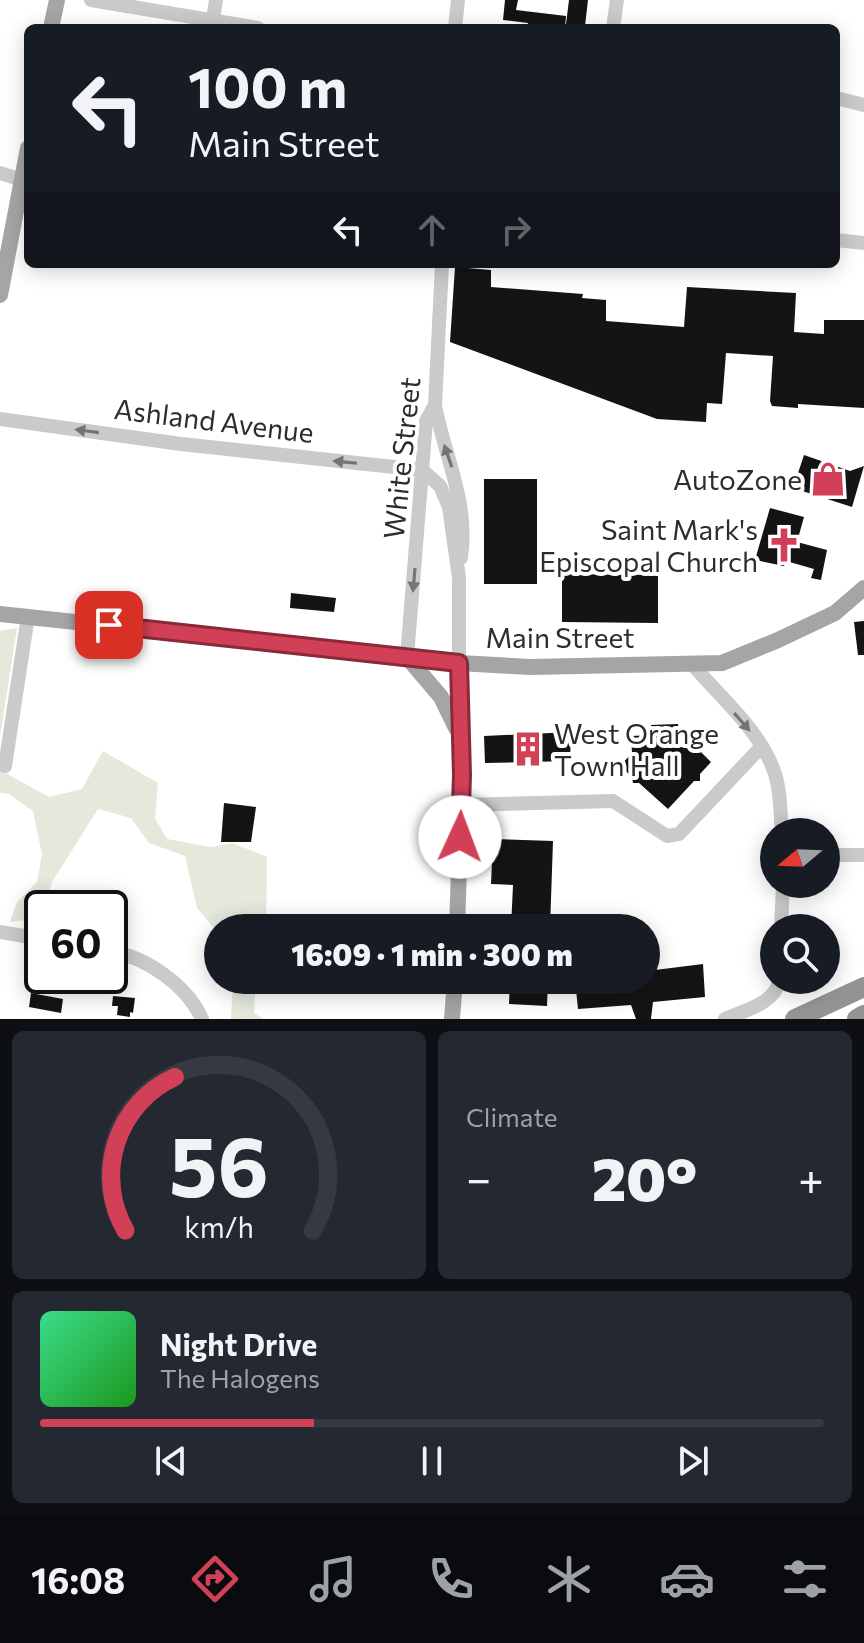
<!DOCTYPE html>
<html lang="en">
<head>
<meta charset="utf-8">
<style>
  :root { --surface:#171b24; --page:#242831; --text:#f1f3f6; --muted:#9ea1a6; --line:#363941; --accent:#d24057 }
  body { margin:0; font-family:Commissioner,sans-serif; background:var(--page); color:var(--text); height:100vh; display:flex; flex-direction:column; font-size:30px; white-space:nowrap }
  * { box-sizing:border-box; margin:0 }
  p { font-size:26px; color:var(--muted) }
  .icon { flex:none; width:44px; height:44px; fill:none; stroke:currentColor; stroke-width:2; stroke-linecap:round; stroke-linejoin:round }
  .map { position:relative; height:1019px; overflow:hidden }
  .drawer { display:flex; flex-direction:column; gap:12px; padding:12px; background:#0d0f14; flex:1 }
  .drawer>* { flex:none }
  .banner { position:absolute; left:24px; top:24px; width:816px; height:244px; border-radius:12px; box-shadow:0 4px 20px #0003; background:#171b24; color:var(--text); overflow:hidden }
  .needle { width:52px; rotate:251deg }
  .controls { position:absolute; left:760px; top:818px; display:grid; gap:16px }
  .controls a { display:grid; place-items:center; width:80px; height:80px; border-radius:50%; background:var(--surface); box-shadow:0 4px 20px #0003; font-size:40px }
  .speed { position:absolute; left:24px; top:890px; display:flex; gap:16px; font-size:40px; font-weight:700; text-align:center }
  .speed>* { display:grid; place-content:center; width:104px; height:104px; border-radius:50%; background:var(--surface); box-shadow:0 4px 20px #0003; line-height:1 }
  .speed .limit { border:4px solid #111; border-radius:12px; background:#fff; color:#111 }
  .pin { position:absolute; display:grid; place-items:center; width:68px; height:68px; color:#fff; margin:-34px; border-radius:16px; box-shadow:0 4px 12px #0006 }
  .me { position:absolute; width:88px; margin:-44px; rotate:2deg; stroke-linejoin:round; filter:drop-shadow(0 0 6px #0008) }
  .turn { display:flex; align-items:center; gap:28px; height:168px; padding:0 32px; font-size:36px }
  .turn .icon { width:104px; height:104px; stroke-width:2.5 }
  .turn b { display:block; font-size:56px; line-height:68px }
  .lanes { display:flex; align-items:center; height:76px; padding:0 32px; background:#0003; justify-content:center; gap:40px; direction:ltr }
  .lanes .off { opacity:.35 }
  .big { font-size:60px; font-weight:800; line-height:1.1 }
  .drawer .widget { flex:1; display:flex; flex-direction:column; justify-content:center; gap:12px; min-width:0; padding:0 28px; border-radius:12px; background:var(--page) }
  .drawer .dial { align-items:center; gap:0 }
  .dial svg { height:208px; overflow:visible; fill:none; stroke:var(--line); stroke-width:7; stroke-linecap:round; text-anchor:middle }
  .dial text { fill:var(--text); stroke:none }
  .song { display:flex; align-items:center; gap:24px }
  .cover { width:96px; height:96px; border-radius:12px; background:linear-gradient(135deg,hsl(150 70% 55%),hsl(120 70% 35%)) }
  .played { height:8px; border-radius:4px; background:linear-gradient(90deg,var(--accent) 35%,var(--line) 35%) }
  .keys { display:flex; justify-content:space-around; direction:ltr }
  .heat { display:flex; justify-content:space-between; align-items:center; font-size:44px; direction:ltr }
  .drawer .tiles { flex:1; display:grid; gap:12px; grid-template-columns:1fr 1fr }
  .widget:last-child { grid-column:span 2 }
  .trip { position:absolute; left:204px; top:914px; width:456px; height:80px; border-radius:40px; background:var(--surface); box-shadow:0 4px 20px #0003; font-weight:800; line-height:80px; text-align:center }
  .dock { display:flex; height:128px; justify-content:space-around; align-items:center; background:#090b0e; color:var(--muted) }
  .dock .icon { width:56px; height:56px }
  .dock .on { color:var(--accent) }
  .dock b { font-size:36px; color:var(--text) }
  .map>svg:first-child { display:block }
  .green { fill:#e4e9dc }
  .building { fill:#141414 }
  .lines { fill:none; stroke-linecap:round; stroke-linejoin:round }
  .minor { stroke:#cacaca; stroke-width:14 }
  .major { stroke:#a5a5a5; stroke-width:16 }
  .highway { stroke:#949494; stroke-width:20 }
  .oneway { fill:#747474 }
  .route-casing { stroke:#882a39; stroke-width:20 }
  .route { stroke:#d24057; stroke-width:14 }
  .labels { text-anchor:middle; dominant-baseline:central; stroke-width:8; stroke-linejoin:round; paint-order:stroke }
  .street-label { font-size:28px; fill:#2d2d2d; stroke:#fff }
  .poi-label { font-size:28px; fill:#2d2d2d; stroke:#fff; text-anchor:end }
</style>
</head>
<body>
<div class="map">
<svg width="864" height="1019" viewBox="0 0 864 1019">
  <rect width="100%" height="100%" fill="#fff"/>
  <!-- green -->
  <g class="green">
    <path d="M17 628 0 737V631Z"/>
    <path d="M103 751 158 783 155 818 167 839 211 847 232 843 267 857 266 928H218V933L197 908 185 856 149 843 131 818 98 809 52 882 45 908H42V918L10 922 17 902 37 882 42 854 33 811 9 794 0 793V770L49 797 82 789Z"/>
    <path d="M233 980H256L254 1013 264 1019H231Z"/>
  </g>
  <!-- building -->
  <g class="building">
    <path d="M505 0H518L516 10 566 16 565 28H527L528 23 503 20Z"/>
    <path d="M569 0H588L585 26 566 24Z"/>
    <path d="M455 267 491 270V287L583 294 582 298 606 300V321L684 327 687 287 796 293 794 332 824 334V320H864V408L798 404V408L772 406 770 401 773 356 726 353 722 404 707 403 706 422 657 419 450 342Z"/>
    <path d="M804 455 850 471 864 466 852 507 793 488Z"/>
    <rect x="484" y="479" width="53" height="105"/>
    <path d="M770 508 804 517 797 542 827 550 821 580 811 578 814 569 786 561 784 566 755 560Z"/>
    <path d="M562 574 658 575V623L562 622Z"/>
    <path d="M291 593 336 598 334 612 290 608Z"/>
    <path d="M864 621V655H858L854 622Z"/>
    <path d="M678 724 679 734 698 733 699 750 711 762 700 774V781H694L668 809 639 783H633L632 777 620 766 632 753 631 736 652 735 651 725Z"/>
    <path d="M571 732 570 761 485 763 484 736Z"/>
    <path d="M224 803 256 807 251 842H221Z"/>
    <path d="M493 839 553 841 550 928H511L513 885 491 884Z"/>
    <path d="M646 942H652L655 970 703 964 705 997 653 1002 651 1019H636L631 1005 578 1009 575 980H646Z"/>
    <path d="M510 980H548L547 1006 509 1004Z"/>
    <path d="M31 993 63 999 61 1013 29 1007Z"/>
    <path d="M113 996 135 998 133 1013 130 1012V1017L117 1015 118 1006H112Z"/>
  </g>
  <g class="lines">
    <!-- minor -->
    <g class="minor">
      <path d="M91 0 258 28"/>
      <path d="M213 19 216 0"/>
      <path d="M455 28 458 0"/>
      <path d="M613 28 617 0"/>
      <path d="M836 98 864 105"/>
      <path d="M0 173 28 182"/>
      <path d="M836 240 864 243"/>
      <path d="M435 405C445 459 469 501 461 558"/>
      <path d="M0 419 181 444 422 470 440 486 449 507 459 578V663"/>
      <path d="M407 657 426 421 435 405 442 264"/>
      <path d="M691 663C719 696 759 729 774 771 781 790 780 812 782 832"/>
      <path d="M5 766 28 616"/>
      <path d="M461 805 613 801 667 836 679 834 762 746"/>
      <path d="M826 855H864"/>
      <path d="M781 928 783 884"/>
      <path d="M0 932 42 939"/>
      <path d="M110 951C146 957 187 985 202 1019"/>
      <path d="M725 1019C746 1010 774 1004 780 980"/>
    </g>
    <!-- major -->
    <g class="major">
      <path d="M51 28 57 0"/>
      <path d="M0 295 28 148"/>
      <path d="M0 614 459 663 530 667 722 663 778 640 835 613 864 588"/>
      <path d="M407 657 441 697 456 728"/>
      <path d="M457 928 462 775 459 663"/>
      <path d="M452 1019 455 980"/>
    </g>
    <!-- highway -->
    <g class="highway">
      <path d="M795 1019 864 987"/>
      <path d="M857 1019 864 1015"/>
    </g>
  </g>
  <!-- one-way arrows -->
  <defs><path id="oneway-solid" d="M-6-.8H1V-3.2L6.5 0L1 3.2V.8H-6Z" transform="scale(2)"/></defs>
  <g class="oneway">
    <use href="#oneway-solid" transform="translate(87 431) rotate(-172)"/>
    <use href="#oneway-solid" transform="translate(448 456) rotate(-109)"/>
    <use href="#oneway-solid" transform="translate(345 462) rotate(-174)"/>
    <use href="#oneway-solid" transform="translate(414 580) rotate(95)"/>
    <use href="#oneway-solid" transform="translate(742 722) rotate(49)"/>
  </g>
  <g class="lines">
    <!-- route casing -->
    <g class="route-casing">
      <path id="route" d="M109 625 459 663 462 775 460 837"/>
    </g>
    <!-- route -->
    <use href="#route" class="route"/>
  </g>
  <!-- icons -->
  <defs>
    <g id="shop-bare" transform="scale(2.76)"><path d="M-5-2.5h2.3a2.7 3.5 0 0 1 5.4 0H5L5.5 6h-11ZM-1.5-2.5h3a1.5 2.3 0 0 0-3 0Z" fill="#d24057" stroke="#fff" stroke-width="2.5" paint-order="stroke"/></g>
    <g id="church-bare" transform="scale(2.76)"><path d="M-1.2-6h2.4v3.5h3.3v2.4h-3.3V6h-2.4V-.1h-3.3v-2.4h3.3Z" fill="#d24057" stroke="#fff" stroke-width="2.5" paint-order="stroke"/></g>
    <g id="building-bare" transform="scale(2.76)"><path d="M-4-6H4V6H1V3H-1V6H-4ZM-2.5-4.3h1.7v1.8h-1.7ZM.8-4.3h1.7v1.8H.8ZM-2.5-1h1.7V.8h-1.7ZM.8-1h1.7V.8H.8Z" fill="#d24057" stroke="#fff" stroke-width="2.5" paint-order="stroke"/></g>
  </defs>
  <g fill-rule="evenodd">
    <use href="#shop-bare" x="828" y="479"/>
    <use href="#church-bare" x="784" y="545"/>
    <use href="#building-bare" x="528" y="749"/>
  </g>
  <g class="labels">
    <!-- street labels -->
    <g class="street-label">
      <text transform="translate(214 420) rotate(7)">Ashland Avenue</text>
      <text transform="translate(401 458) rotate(-84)">White Street</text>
      <text x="560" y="637">Main Street</text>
    </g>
    <!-- poi labels -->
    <g class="poi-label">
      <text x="802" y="479">AutoZone</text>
      <text x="758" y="529">Saint Mark's<tspan x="758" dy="32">Episcopal Church</tspan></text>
      <text x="554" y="733" text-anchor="start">West Orange<tspan x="554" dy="32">Town Hall</tspan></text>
    </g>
  </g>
</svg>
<div class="controls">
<a><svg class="needle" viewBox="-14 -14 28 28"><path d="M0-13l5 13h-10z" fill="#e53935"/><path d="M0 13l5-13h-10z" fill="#9ea1a6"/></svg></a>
<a><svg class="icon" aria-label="search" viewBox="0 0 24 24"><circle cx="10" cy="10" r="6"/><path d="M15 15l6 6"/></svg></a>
</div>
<div class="speed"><div class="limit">60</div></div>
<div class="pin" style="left:109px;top:625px;background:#d93025"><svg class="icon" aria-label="arrive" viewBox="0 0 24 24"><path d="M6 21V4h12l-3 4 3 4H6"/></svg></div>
<svg class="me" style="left:460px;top:837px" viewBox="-20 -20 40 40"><circle r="19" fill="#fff"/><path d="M0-13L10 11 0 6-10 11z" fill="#d24057"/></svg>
<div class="trip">16:09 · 1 min · 300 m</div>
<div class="banner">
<div class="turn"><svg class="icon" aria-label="left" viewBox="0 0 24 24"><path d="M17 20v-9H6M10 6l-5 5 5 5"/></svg><div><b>100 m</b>Main Street</div></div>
<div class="lanes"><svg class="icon" aria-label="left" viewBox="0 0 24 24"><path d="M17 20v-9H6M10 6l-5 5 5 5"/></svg><svg class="icon off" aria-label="ahead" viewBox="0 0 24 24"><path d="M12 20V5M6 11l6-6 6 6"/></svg><svg class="icon off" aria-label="right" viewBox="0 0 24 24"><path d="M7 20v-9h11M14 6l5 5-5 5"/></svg></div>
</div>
</div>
<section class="drawer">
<div class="tiles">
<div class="widget dial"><svg viewBox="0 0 100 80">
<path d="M14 69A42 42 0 1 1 86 69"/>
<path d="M14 69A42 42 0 0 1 33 10" stroke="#d24057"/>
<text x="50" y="56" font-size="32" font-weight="700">56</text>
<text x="50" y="72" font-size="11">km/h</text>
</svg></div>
<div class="widget"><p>Climate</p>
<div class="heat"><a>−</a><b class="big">20°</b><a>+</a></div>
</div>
<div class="widget">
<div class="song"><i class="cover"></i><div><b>Night Drive</b><p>The Halogens</p></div></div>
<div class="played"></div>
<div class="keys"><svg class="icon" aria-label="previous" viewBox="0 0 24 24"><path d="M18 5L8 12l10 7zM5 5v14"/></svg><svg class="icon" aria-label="pause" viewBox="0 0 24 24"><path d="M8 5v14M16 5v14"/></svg><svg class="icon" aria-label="next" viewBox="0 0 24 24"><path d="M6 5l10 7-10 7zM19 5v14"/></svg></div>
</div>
</div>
</section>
<nav class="dock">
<b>16:08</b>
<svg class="icon on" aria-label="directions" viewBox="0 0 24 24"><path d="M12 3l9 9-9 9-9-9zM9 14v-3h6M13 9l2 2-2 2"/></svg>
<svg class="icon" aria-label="music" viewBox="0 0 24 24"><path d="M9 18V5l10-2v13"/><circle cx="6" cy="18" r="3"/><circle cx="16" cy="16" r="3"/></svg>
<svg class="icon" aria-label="phone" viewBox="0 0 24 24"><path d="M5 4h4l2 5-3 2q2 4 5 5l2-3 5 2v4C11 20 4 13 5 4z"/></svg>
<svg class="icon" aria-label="climate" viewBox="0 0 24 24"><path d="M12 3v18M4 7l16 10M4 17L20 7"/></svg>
<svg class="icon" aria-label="car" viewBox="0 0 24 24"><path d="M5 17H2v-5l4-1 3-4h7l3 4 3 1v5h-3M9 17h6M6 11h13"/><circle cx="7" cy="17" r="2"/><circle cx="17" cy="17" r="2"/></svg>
<svg class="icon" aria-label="filters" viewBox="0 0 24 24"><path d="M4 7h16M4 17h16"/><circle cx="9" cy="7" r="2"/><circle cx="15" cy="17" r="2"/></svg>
</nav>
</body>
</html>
